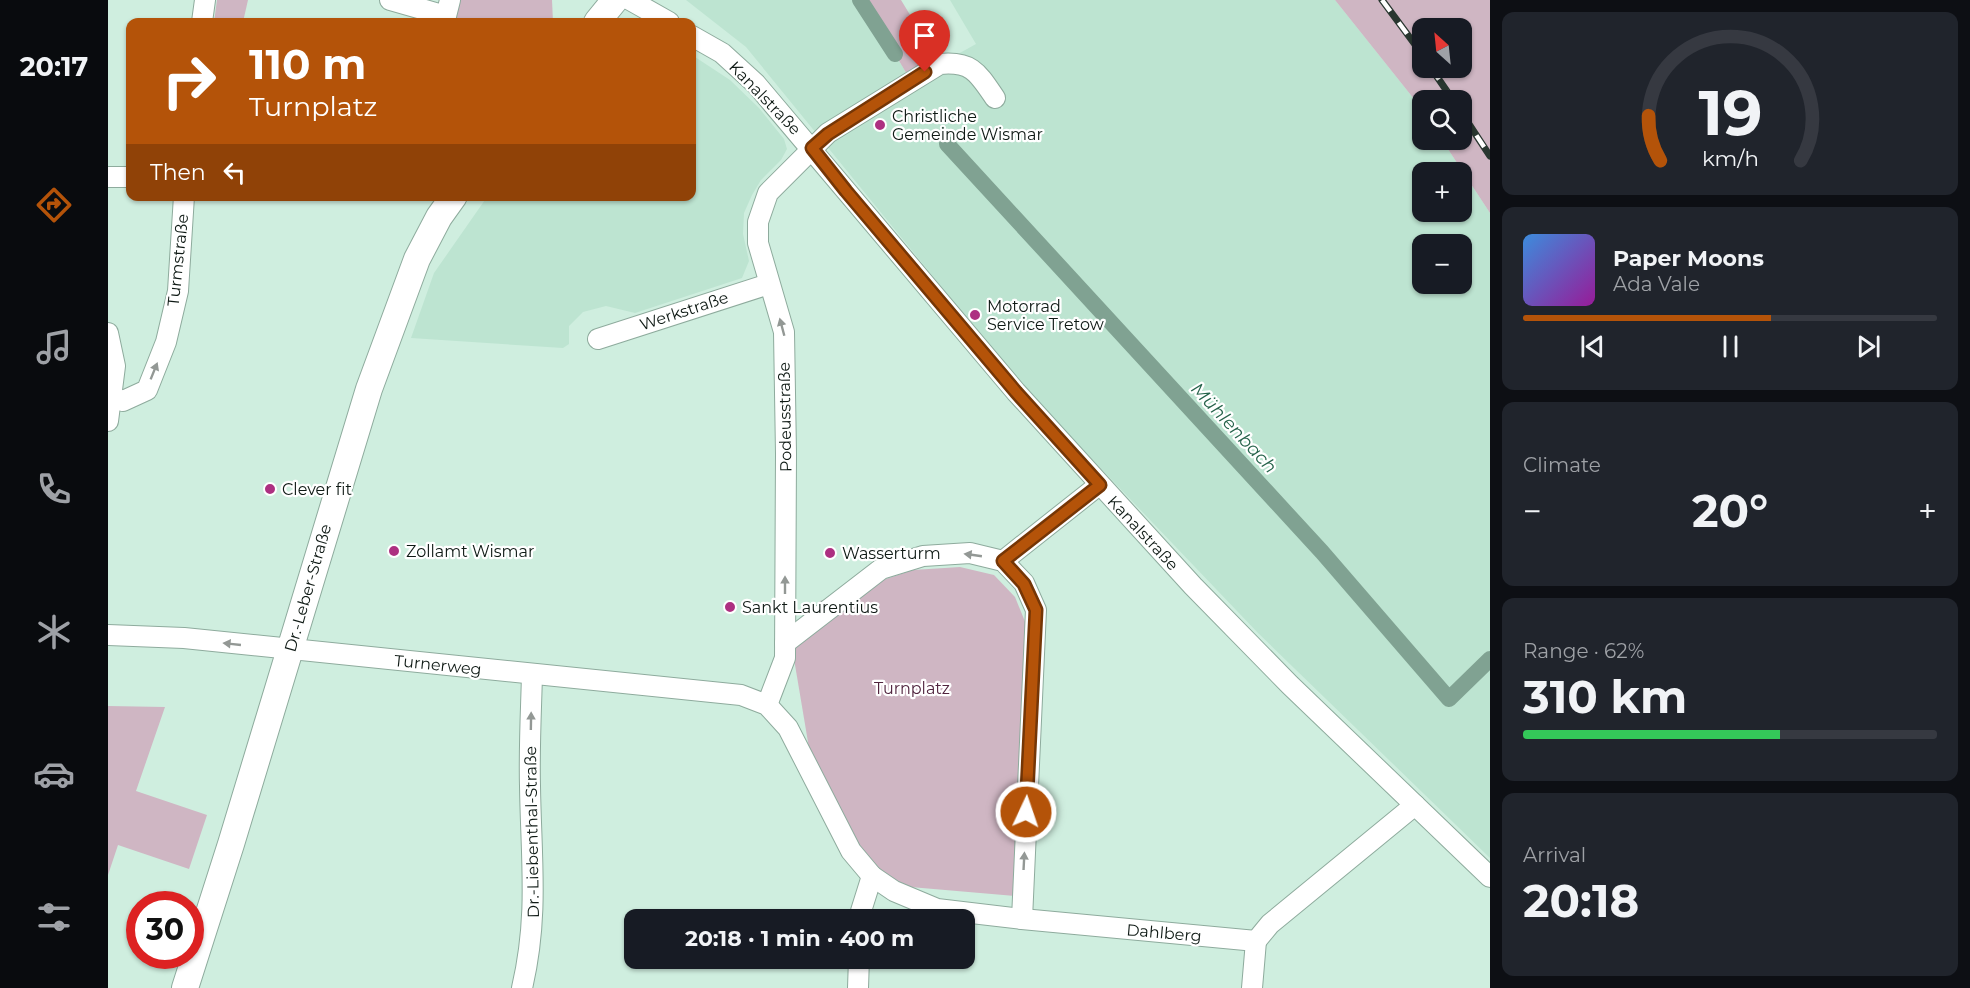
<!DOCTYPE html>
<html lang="en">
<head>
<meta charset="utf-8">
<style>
  :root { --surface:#171b24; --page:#20242c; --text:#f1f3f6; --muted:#9ea1a6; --line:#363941; --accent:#b45309 }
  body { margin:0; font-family:Montserrat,sans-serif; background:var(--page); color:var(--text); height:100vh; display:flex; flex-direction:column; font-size:22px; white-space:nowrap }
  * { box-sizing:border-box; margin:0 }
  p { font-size:20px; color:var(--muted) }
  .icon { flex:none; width:33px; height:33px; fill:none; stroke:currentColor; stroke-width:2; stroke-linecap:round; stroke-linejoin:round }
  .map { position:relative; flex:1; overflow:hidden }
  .sheet { display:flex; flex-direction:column; gap:12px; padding:12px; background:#0d0f14; width:480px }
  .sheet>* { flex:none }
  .hud { position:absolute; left:18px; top:18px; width:570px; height:183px; border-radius:12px; box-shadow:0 2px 4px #0004; background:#b45309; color:#fff; overflow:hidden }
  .needle { width:39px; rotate:333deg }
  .controls { position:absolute; left:1304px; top:18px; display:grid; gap:12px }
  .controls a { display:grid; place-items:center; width:60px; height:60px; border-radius:12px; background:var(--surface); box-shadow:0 2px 4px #0004; font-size:30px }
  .speed { position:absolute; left:18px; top:891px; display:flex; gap:12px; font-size:30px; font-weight:700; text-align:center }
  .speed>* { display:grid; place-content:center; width:78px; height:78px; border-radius:50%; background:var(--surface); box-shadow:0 2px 4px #0004; line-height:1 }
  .speed .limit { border:9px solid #d22; background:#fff; color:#111 }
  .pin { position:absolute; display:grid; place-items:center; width:51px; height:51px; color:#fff; margin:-62px -26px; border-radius:50% 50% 50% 0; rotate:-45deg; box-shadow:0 0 6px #0007 }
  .pin .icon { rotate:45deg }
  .me { position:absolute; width:66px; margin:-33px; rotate:3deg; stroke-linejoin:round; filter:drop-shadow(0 0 4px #0008) }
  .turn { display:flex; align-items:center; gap:21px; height:126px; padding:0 24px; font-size:27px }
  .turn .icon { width:78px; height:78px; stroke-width:2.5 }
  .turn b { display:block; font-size:42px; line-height:51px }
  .then { display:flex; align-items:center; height:57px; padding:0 24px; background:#0003; gap:12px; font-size:22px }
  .big { font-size:45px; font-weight:700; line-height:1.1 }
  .sheet .tile { flex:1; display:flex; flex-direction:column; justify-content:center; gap:9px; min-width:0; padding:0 21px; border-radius:12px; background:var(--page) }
  .sheet .dial { align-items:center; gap:0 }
  .dial svg { height:156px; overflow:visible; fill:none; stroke:var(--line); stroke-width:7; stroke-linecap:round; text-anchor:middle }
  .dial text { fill:var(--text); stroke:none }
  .song { display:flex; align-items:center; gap:18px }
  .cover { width:72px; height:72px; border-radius:9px; background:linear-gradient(135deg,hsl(210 70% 55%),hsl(300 70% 35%)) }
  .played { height:6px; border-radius:3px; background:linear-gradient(90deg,var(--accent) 60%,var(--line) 60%) }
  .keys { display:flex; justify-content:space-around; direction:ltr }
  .heat { display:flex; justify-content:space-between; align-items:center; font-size:33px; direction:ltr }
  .charge { height:9px; border-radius:4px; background:linear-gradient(90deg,#34c759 62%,var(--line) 0) }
  .trip { position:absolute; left:516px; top:909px; width:351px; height:60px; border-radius:12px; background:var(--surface); box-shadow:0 2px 4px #0004; font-weight:700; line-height:60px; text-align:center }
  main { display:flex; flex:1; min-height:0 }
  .tab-bar { display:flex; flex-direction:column; width:108px; justify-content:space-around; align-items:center; background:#090b0e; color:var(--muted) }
  .tab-bar .icon { width:42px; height:42px }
  .tab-bar .on { color:var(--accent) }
  .tab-bar b { font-size:27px; color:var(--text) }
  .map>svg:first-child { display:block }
  .built { fill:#bde4d1; fill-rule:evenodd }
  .green { fill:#cfb6c3; fill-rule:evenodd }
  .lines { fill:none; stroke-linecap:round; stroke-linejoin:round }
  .canal { stroke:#80a292; stroke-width:16 }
  .minor-casing { stroke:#8eab9d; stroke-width:22 }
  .major-casing { stroke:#8eab9d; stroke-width:28 }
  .minor { stroke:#fff; stroke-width:20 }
  .major { stroke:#fff; stroke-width:26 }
  .rail-casing { stroke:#293730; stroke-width:7 }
  .rail { stroke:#fff; stroke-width:4.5; stroke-dasharray:14; stroke-linecap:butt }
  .oneway { fill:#939895 }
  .route-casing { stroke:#753606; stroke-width:15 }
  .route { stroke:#b45309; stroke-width:10 }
  .poi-dot { fill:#ad3081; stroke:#fff; stroke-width:2 }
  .labels { text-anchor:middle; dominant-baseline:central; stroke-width:4.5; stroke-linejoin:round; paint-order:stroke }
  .street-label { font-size:16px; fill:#0e1914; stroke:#fff }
  .poi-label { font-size:16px; fill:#0e1914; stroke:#fff; text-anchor:start }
  .park-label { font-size:16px; fill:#50243e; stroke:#fff }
  .water-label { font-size:18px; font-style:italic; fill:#26634b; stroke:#fff }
</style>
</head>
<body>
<main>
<nav class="tab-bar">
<b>20:17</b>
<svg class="icon on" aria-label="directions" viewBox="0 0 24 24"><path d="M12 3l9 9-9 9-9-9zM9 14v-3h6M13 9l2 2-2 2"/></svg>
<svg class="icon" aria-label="music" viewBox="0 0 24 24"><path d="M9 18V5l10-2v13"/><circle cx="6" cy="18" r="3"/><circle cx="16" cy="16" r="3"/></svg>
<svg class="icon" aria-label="phone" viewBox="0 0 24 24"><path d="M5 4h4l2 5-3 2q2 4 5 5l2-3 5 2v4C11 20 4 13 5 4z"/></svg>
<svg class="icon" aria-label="climate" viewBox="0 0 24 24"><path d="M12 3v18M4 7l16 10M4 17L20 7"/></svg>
<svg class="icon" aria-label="car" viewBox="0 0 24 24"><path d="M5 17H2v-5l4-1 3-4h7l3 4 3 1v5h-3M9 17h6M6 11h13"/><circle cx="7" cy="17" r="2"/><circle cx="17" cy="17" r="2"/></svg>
<svg class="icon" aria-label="filters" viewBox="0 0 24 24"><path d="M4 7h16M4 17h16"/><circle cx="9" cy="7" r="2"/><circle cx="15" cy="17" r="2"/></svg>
</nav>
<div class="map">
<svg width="1382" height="988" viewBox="0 0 1382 988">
  <rect width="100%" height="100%" fill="#cfeedf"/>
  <!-- built -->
  <g class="built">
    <path d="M578 0H744L787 54 800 76 832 64 868 44 842 0H1227L1314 109V140H1334L1382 213V858L1150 633 916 388 638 47ZM1314 172H1353V212H1314ZM1314 244H1353V284H1314Z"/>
    <path d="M584 55 622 80 651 108 676 139 679 149 673 160 653 180 644 195 636 213 635 234 641 261 634 278 527 313 498 306 475 312 461 326V344L455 348 303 338 326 273 379 197 584 196Z"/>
  </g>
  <!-- green -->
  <g class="green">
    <path d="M109 0H140L135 22H106Z"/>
    <path d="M349 0H444L445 22H344Z"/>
    <path d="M744 0H793L832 64 800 76 787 54Z"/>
    <path d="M1227 0H1382V213L1334 140H1353V100H1314V109ZM1353 28V68H1314V28Z"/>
    <path d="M852 567 886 575 907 597 918 624 907 896 779 885 748 849 702 754 683 641 712 601 805 570Z"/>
    <path d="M0 706 57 707 28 791 99 815 81 869 10 845 0 875Z"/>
  </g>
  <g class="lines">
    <!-- canal -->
    <g class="canal">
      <path d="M752 0 787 54"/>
      <path d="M839 144 1214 552 1341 699 1382 659"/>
    </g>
    <!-- minor casing -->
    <g class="minor-casing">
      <g id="minor">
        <path d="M282 0 338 16 342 0"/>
        <path d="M522 0 561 22"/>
        <path d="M94 22 97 0"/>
        <path d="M584 36 614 53 648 84 908 392 1085 586 1182 685 1382 877"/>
        <path d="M0 177H22"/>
        <path d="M0 333 7 366 0 421"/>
        <path d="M490 339 661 284"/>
        <path d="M4 397 15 401 39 390 58 342 70 291 76 196"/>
        <path d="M895 561 991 485"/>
        <path d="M0 635 76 638 633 695 659 705 680 728 743 851 764 876 786 891 829 909 914 919 1148 941 1162 924 1307 805"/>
        <path d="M677 643 773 569 815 556 862 553 895 561 916 583 928 610 914 919"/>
        <path d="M659 705 677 658 678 454 676 332 650 243V222L660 193 720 133 832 64C864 61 870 73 887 98"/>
        <path d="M753 920V911L764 876"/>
        <path d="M414 988C431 916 423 858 422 786 421 749 423 712 424 675"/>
        <path d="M750 988 751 958"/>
        <path d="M1144 988 1148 941"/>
      </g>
    </g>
    <!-- major casing -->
    <g class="major-casing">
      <g id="major">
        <path d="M489 22 507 0"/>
        <path d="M77 988 123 844 261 389 309 259 331 217 346 196"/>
      </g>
    </g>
    <!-- minor -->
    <use href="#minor" class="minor"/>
    <!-- major -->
    <use href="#major" class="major"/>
    <!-- rail casing -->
    <g class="rail-casing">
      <g id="rail">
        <path d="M1274 0 1314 54"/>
        <path d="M1323 68 1345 100"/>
        <path d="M1353 112 1382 156"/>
      </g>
    </g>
    <!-- rail -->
    <use href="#rail" class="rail"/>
  </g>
  <!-- one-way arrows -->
  <defs><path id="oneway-solid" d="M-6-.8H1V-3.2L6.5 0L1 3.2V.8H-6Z" transform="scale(1.5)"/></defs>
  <g class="oneway">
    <use href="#oneway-solid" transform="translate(674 327) rotate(-105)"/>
    <use href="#oneway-solid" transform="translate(46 371) rotate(-68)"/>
    <use href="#oneway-solid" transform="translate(865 555) rotate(-172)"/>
    <use href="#oneway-solid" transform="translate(677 585) rotate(-90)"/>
    <use href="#oneway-solid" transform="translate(124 644) rotate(-174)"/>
    <use href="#oneway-solid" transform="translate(423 721) rotate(-89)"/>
    <use href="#oneway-solid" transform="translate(916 861) rotate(-87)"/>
  </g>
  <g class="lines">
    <!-- route casing -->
    <g class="route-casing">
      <path id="route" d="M817 72 720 134 704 148 738 191 908 392 992 485 895 561 916 584 928 610 918 812"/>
    </g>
    <!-- route -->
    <use href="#route" class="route"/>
  </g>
  <!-- markers -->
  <g class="poi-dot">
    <circle cx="772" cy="125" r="6"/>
    <circle cx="867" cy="315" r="6"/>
    <circle cx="162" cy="489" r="6"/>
    <circle cx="286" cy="551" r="6"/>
    <circle cx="722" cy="553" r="6"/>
    <circle cx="622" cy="607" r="6"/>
  </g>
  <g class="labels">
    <!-- street labels -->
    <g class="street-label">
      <text transform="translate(657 98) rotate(46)">Kanalstraße</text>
      <text transform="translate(70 260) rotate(-84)">Turmstraße</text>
      <text transform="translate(576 311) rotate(-18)">Werkstraße</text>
      <text transform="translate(677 417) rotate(-91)">Podeusstraße</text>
      <text transform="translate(1035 533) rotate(47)">Kanalstraße</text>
      <text transform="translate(200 588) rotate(-74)">Dr.-Leber-Straße</text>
      <text transform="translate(330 665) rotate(6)">Turnerweg</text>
      <text transform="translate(424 832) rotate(-91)">Dr.-Liebenthal-Straße</text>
      <text transform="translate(1056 933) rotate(5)">Dahlberg</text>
    </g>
    <!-- poi labels -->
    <g class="poi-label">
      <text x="784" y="116">Christliche<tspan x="784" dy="18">Gemeinde Wismar</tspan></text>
      <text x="879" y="306">Motorrad<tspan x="879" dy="18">Service Tretow</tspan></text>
      <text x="174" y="489">Clever fit</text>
      <text x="298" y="551">Zollamt Wismar</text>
      <text x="734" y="553">Wasserturm</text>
      <text x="634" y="607">Sankt Laurentius</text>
    </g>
    <!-- park labels -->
    <g class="park-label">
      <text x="804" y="688">Turnplatz</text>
    </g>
    <!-- water labels -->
    <g class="water-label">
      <text transform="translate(1126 428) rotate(47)">Mühlenbach</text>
    </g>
  </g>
</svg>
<div class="controls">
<a><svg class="needle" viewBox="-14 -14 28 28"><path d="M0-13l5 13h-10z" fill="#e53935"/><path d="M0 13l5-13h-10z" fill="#9ea1a6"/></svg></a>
<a><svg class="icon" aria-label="search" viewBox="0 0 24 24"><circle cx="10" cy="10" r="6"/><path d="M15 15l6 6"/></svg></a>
<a>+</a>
<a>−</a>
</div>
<div class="speed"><div class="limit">30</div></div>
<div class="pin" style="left:817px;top:72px;background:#d93025"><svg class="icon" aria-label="arrive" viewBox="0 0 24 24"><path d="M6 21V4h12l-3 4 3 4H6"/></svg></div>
<svg class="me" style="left:918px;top:812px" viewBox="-20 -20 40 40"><circle r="17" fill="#b45309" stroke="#fff" stroke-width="3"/><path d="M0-11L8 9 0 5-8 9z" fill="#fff"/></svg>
<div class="trip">20:18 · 1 min · 400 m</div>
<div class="hud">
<div class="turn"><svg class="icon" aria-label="right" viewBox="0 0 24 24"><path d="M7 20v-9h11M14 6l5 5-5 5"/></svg><div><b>110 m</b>Turnplatz</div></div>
<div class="then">Then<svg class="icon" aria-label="left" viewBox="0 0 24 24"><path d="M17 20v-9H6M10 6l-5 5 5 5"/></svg></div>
</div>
</div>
<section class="sheet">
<div class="tile dial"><svg viewBox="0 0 100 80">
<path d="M14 69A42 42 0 1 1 86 69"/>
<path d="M14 69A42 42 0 0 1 8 46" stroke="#b45309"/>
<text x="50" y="56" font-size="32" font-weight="700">19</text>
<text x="50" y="72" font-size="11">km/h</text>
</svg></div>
<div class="tile">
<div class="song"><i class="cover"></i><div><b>Paper Moons</b><p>Ada Vale</p></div></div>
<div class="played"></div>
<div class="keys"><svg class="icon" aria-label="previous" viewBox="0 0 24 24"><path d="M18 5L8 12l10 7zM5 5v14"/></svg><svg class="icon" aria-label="pause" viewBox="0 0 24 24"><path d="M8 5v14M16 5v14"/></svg><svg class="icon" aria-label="next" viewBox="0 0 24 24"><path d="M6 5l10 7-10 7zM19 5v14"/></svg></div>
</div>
<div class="tile"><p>Climate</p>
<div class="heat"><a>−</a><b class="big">20°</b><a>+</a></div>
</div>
<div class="tile"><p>Range · 62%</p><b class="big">310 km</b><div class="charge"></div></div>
<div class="tile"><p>Arrival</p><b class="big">20:18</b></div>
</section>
</main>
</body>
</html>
